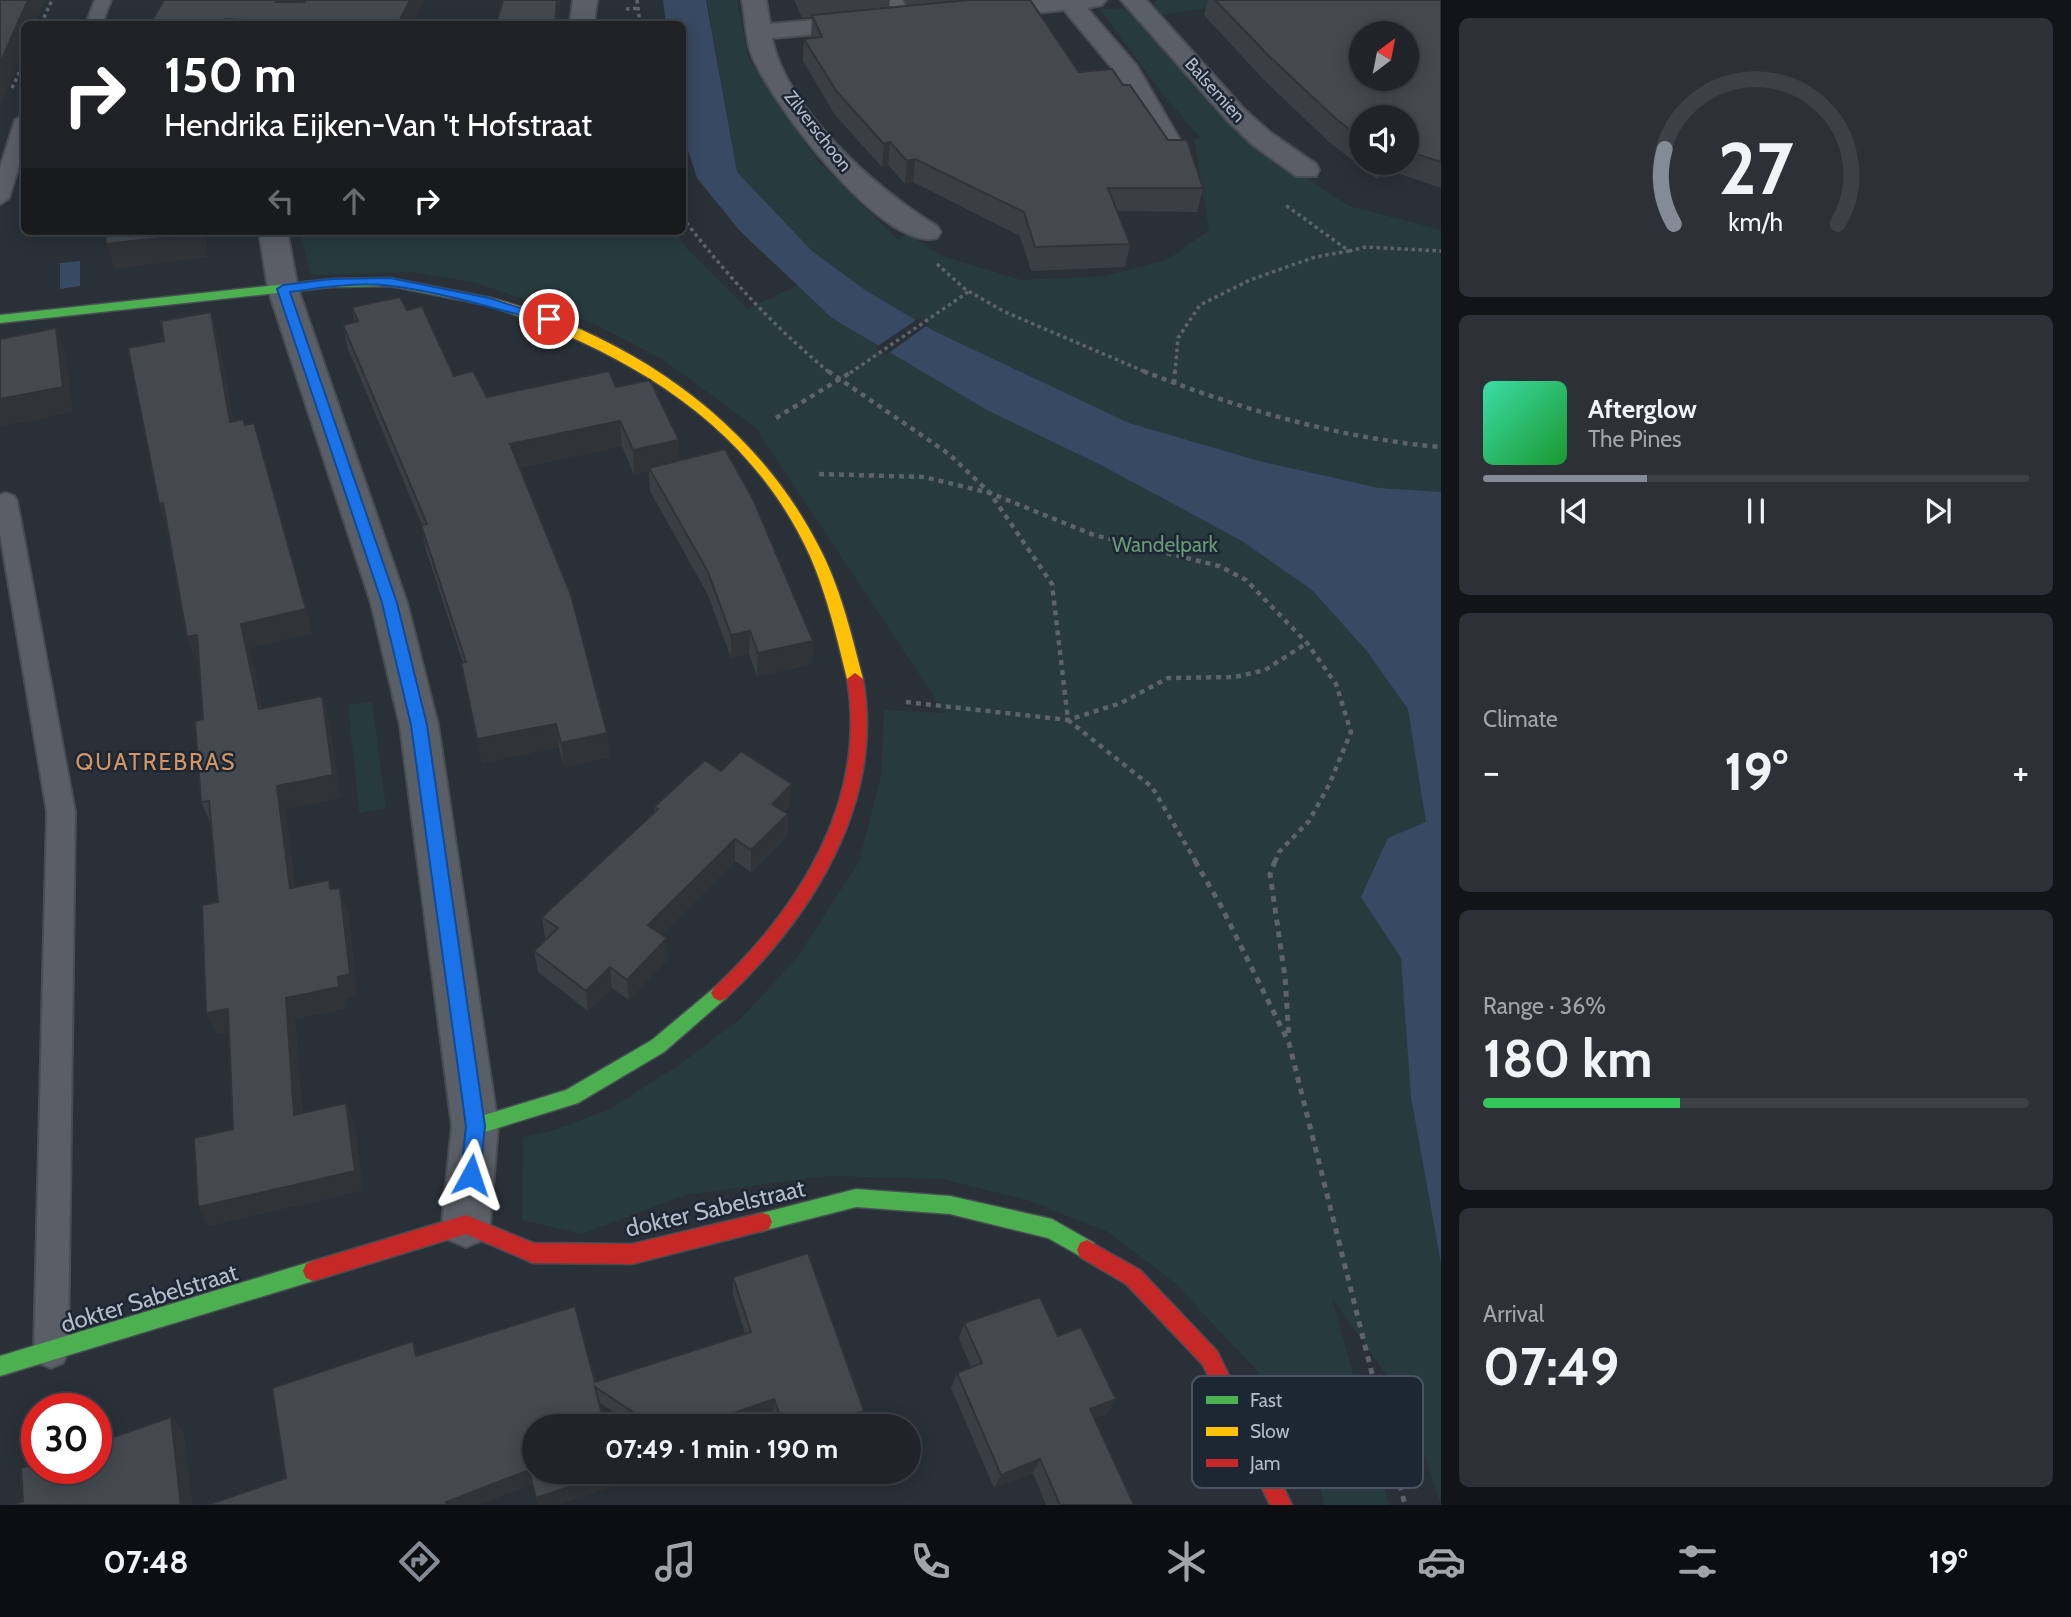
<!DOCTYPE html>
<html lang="en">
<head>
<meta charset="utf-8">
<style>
  :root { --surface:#20242a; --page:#2d3036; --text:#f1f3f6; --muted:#a2a4a8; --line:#3d4147; --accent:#848b96 }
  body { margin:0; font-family:Cabin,sans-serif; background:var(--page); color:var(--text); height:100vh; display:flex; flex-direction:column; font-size:26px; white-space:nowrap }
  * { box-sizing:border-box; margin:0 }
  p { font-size:23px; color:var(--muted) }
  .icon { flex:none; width:38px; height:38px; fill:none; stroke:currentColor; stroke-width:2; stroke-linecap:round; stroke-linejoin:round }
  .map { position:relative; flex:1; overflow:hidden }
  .side { display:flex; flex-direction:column; gap:18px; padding:18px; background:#121417; width:630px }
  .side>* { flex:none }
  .banner { position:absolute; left:21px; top:21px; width:665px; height:214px; border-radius:10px; box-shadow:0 4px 18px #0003,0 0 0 2px var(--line); background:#202124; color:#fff; overflow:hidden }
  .needle { width:46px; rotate:32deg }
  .tools { position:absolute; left:1349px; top:21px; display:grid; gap:14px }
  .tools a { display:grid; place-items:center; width:70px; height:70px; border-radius:50%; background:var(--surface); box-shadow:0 4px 18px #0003,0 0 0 2px var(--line); font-size:35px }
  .speed { position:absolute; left:21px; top:1393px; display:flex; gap:14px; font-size:35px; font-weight:700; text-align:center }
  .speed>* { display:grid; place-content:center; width:91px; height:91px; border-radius:50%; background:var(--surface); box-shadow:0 4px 18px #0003,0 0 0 2px var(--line); line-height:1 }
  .speed .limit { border:10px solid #d22; background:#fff; color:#111 }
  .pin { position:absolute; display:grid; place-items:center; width:60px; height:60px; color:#fff; margin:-30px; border:4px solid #fff; border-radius:50%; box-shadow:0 2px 7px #0007 }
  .me { position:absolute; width:77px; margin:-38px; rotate:5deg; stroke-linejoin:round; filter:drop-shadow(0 0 5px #0008) }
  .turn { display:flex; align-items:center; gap:24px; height:147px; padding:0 28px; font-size:32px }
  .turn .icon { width:91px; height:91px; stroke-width:2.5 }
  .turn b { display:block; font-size:49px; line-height:60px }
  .lanes { display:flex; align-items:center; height:66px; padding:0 28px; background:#0003; justify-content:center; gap:35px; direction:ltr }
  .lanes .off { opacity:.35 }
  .big { font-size:52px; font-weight:800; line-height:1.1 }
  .side .card { flex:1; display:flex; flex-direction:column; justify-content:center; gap:10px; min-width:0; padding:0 24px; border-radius:10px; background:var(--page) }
  .side .dial { align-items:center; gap:0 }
  .dial svg { height:182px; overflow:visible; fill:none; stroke:var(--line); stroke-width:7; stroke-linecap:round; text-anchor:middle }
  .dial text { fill:var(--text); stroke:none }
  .song { display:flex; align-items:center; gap:21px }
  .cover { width:84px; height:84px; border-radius:10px; background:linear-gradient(135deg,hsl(160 70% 55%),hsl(130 70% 35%)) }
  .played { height:7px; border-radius:4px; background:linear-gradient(90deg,var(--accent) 30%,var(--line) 30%) }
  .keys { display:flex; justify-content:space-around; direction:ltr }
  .heat { display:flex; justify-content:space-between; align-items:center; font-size:38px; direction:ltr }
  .charge { height:10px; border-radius:5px; background:linear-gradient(90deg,#34c759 36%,var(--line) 0) }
  .trip { position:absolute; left:522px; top:1414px; width:399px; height:70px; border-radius:35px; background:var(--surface); box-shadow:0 4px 18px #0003,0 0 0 2px var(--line); font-weight:800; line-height:70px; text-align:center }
  .tabs { display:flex; height:112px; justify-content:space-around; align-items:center; background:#0d0e11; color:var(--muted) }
  .tabs .icon { width:49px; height:49px }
  .tabs .active { color:var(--accent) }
  .tabs b { font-size:32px; color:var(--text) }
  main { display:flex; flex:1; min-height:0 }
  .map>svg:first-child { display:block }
  .green { fill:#273a3e }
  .water { fill:#384963 }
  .pier { fill:#2a3038 }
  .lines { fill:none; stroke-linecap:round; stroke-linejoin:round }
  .lane-casing { stroke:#484c53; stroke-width:4 }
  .street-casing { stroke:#484c53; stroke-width:4 }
  .fast-casing { stroke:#484c53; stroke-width:3 }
  .slow-casing { stroke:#484c53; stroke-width:3 }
  .jam-casing { stroke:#484c53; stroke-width:3 }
  .path-far2 { stroke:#5d636a; stroke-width:3.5; stroke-dasharray:3.5 3.5; stroke-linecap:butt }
  .path-far1 { stroke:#5d636a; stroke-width:4.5; stroke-dasharray:5 5; stroke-linecap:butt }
  .path { stroke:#5d636a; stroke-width:5; stroke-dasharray:6 6; stroke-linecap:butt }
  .lane { fill:#5a5e66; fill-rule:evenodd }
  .street { fill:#5a5e66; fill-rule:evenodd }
  .fast { fill:#4caf50; fill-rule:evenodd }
  .slow { fill:#ffc107; fill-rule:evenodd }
  .jam { fill:#c62828; fill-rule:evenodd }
  .wall { fill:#3a3f45; fill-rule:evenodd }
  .shaded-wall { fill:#303338 }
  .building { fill:#444950; stroke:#303338; stroke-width:2; fill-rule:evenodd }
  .route { fill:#1a73e8; stroke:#114b97; stroke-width:2 }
  .labels { text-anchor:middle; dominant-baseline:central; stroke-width:5; stroke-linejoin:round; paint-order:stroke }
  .far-street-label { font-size:18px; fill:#b4bcc9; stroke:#1d2633 }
  .park-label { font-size:21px; fill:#6b9a76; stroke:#1d2633 }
  .neighbourhood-label { font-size:23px; letter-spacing:2px; fill:#d59563; stroke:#1d2633 }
  .near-street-label { font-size:24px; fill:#b4bcc9; stroke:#1d2633 }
  .key { fill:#1d2633; stroke:#4a5360; stroke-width:2 }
  .key-label { font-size:19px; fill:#b4bcc9 }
</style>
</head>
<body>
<main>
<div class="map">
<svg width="1441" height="1505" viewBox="0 0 1441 1505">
  <rect width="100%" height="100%" fill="#2a3038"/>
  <!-- green -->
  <g class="green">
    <path d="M707 0H737L748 57 817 160 897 239 908 234 942 256 1021 280 1104 276 1167 260 1209 230 1194 139 1200 138 1158 88 1100 9 1128 8 1244 137 1349 206 1441 230V1505L1409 1407 1332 1298 1389 1505H1324L1320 1484 1256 1370 1175 1283 1108 1232 1027 1200 942 1179 827 1176 685 1195 582 1234 522 1220 523 1137 549 1132 610 1109 679 1065 741 1018 796 959 859 862 881 775 884 710 945 713 755 427 662 359 592 323 477 283 414 272 311 275 300 231H674L688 250 747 309 835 268 812 251 737 172Z"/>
    <path d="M1157 0H1263L1160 15 1153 4Z"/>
    <path d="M372 702 386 808 359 813 348 705Z"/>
  </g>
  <!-- water -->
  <g class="water">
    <path d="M663 0H706L737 172 812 251 865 290 934 331 1129 423 1259 461 1379 488 1441 492V1263L1411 1097 1401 958 1361 897 1388 838 1426 822 1408 709 1366 650 1312 590 1242 541 1101 465 987 410 832 318 740 231 697 178 683 135 682 24H666Z"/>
    <path d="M80 261V286L60 289V263Z"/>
  </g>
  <!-- pier -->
  <path class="pier" d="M919 318 929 324 886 355 875 348Z"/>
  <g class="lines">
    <!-- lane casing -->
    <g class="lane-casing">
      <g id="lane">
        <path d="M95 0H111L102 24H86Z"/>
        <path d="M886 0H902L914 20 912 23H900Z"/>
        <path d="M24 115V148L9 198 0 204V168L15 120Z"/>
        <path d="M6 493 14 496 17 501 75 812 68 1351 63 1363 51 1368 39 1363 34 1351 47 812 0 533V495Z"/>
      </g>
    </g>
    <!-- street casing -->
    <g class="street-casing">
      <g id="street">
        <path d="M573 0H597L594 24H570Z"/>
        <path d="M742 0H766L770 24 862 16 870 18 874 23 870 28 862 30 772 38C786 110 877 190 937 226L941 232 937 238C882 252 773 104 753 58 745 40 746 19 742 0Z"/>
        <path d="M1027 0H1106L1102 5 1087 8 1137 66 1184 147 1180 153H1162L1117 74 1064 10 981 19 973 17 969 12 973 7Z"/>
        <path d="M1121 0H1146L1245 110 1271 133 1316 164 1319 170 1316 176H1296L1253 145 1227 120Z"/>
        <path d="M259 231H287L298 289 407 603 438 725 498 1126 490 1224 483 1240 466 1247 449 1240 442 1224 452 1126 400 725 371 603 268 289Z"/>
      </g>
    </g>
    <!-- fast casing -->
    <g class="fast-casing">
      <g id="fast">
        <path d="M390 278 491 298 497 302 491 306 390 286 332 287 0 323V315L332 279Z"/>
        <path d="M720 985 726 988 729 993 726 998 664 1052 578 1103 475 1135 468 1132 466 1126 468 1120 566 1090 652 1040 714 988Z"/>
        <path d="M856 1189 950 1196 1052 1219 1094 1243 1097 1250 1094 1257 1087 1260 1048 1238 950 1214 856 1207 762 1231 755 1229 752 1222 755 1215 762 1213Z"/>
        <path d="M313 1261 320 1264 323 1271 320 1278 313 1281 0 1376V1356Z"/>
      </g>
    </g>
    <!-- slow casing -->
    <g class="slow-casing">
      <path id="slow" d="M491 298C627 334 751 417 817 543 840 585 851 633 863 679L860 683H850L847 679C837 638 827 595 810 556 748 420 623 350 487 305V299Z"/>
    </g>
    <!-- jam casing -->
    <g class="jam-casing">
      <g id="jam">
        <path d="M855 673 863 679C885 802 812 917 726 998L720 1001 714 998 711 993 714 988C799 909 868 800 847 679Z"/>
        <path d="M762 1213 769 1215 772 1222 769 1229 762 1231 632 1264 533 1263 466 1234 313 1281 306 1278 303 1271 306 1264 313 1261 466 1215 533 1243 632 1244Z"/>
        <path d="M1087 1240 1140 1270 1217 1351 1292 1505H1270L1203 1365 1126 1284 1080 1257 1077 1250 1080 1243Z"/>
      </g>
    </g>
    <!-- path-far2 -->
    <g class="path-far2">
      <path d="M637 0 640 24"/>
      <path d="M626 9 640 8"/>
      <path d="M41 24 52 0"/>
      <path d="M12 88 24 63"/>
      <path d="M682 217C729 278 771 324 830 373"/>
      <path d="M1349 251 1366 247 1441 251"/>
      <path d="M937 264 965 289 1003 311 1148 373"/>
      <path d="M850 373 968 292"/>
      <path d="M1175 373 1178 338 1200 305 1250 280 1315 257 1349 251 1284 204"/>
    </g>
    <!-- path-far1 -->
    <g class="path-far1">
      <path d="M828 371 949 454 990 493 1052 584 1068 720 1152 787 1196 862"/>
      <path d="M1143 371C1240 409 1337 438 1441 447"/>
      <path d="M1174 384 1175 371"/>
      <path d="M776 418 853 371"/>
      <path d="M819 474 924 477 990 493 1094 535 1219 566 1246 580 1307 643 1336 684 1351 732 1329 785 1309 821 1279 852 1275 862"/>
      <path d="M906 702 1068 720 1121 703 1168 678 1235 677 1265 670 1307 643"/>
    </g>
    <!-- path -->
    <g class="path">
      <path d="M1195 861 1221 906 1289 1043 1405 1505"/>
      <path d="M1275 861 1270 874 1285 977 1289 1038"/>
    </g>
    <!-- lane -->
    <use href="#lane" class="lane"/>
    <!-- street -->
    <use href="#street" class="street"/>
    <!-- fast -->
    <use href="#fast" class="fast"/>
    <!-- slow -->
    <use href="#slow" class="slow"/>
    <!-- jam -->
    <use href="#jam" class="jam"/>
  </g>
  <!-- wall -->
  <g class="wall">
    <path d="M794 0H890L889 7 908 6 904 0H1030L1079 72 1123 85 1168 140 1203 188 1197 212 1117 211 1130 244 1125 267 1031 271 1020 236 913 182 905 184 888 165 882 167 835 115 803 61 804 39 811 38 812 17 802 18Z"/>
    <path d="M1208 0H1441V188L1397 173 1377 179 1329 142 1263 79 1204 15ZM1362 117H1407V163H1362Z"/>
    <path d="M297 2 413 24H150Z"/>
    <path d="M352 307 407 310 454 376 487 397 616 387 680 460 813 641 812 664 757 676 749 654 731 658 708 595 650 491 649 471 634 475 622 446 519 468 610 757 564 767 559 747 482 763 461 663H463L426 550 421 525H422L348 349 343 325 355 322Z"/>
    <path d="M218 336 233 421 313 633 250 648 262 708 322 696 329 720 340 798 285 809 295 887 329 880 332 889 348 910 357 995 346 998 347 1008 295 1019 302 1114 346 1103 354 1123 363 1190 209 1226 198 1207 233 1129 229 1032 217 1034 206 1013 218 902 211 824 201 802 203 719 199 660 196 661 187 637 167 525 159 504Z"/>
    <path d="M721 771 790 806 784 812 788 814 787 836 751 872 735 861 662 934 668 959 629 1000 612 988 588 1011 538 972 534 951 546 939 545 938 542 917 655 812 654 807Z"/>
    <path d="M733 1277 864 1411 860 1426H777L773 1414 738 1426H634L600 1403 534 1472H617L619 1485 533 1484 478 1505 286 1478 419 1355 595 1382 745 1334 733 1294Z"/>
    <path d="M964 1323 1058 1336 1107 1414 1094 1418 1134 1505H1046L1033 1473 994 1488 951 1388 957 1373 971 1367 959 1339Z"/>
  </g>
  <!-- shaded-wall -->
  <g class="shaded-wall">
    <path d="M28 0H45L35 24H24V49L0 106V63Z"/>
    <path d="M278 0H298L284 22 276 2Z"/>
    <path d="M410 0H425L413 24H398Z"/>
    <path d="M557 0H561L558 24H555Z"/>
    <path d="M890 142 888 165 882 167 884 144Z"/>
    <path d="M915 159 913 182 905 184 907 161Z"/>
    <path d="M1383 163H1401L1397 173 1377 179Z"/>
    <path d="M201 231H206L208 257 114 269 106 244Z"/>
    <path d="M211 312 218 336 237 446 230 422Z"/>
    <path d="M56 328 66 353 73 412 0 427V399Z"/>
    <path d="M620 421 622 446 513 469 510 444Z"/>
    <path d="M254 423 313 633 250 648 267 732 259 709 241 624Z"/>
    <path d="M679 440 680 465 649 468V471L634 475 633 450Z"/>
    <path d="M163 503 168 528 159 504Z"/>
    <path d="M750 631 749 654 731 658V635Z"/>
    <path d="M197 635 206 659 196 661 187 637Z"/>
    <path d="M813 641 812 664 757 676 758 653Z"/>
    <path d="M322 696 329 720 340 798 285 809 298 910 290 888 277 786Z"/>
    <path d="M556 724 559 747 482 763 477 739Z"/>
    <path d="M607 733 610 757 564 767 561 743Z"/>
    <path d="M792 784 790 806 771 826 772 804Z"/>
    <path d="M788 814 787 836 751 872V850Z"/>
    <path d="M735 839V861L650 946 648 925Z"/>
    <path d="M340 888 348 910 357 995 346 998 347 1008 295 1019 303 1135 294 1115 286 998 338 977Z"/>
    <path d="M667 938 668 959 629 1000 627 980Z"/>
    <path d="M610 967 612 988 588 1011 586 991Z"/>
    <path d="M228 1009 238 1030 217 1034 206 1013Z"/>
    <path d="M346 1103 354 1123 363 1190 209 1226 198 1207Z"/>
    <path d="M413 1341 420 1357 416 1356Z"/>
    <path d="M774 1399 773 1414 738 1426H696Z"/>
    <path d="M1116 1399 1107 1414 1081 1423 1090 1409Z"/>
    <path d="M864 1411 860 1426H819Z"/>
    <path d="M171 1417 184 1432 193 1505H181Z"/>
    <path d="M1040 1459 1033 1473 994 1488 1001 1475Z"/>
    <path d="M529 1470 534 1484 478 1505H447L446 1502Z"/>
    <path d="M614 1472H617L619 1485 558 1505H538L536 1498Z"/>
  </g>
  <!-- building -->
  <g class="building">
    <path d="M0 0H28L0 63Z"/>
    <path d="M164 0H278L276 2H304L306 0H410L398 24H317L225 19 223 24H150Z"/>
    <path d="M503 0H557L555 24H496Z"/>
    <path d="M968 0H1030L1079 72 1112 69 1123 85H1130L1168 140H1187L1203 188H1108L1130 244 1035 247 1024 212 915 159 907 161 890 142 884 144 837 92 804 39 822 37 812 15Z"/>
    <path d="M1215 0H1441V162L1407 151V117H1362V138L1337 120 1270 57ZM1362 33H1407V79H1362Z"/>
    <path d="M106 231H201V233L106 244Z"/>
    <path d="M400 297 407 310 422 306 454 376 473 371 487 397 609 371 616 387 650 380 679 440 633 450 620 421 510 444 571 595 607 733 561 743 556 724 477 739 461 663 466 662 421 525 427 524 343 325 358 321 352 307Z"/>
    <path d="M211 312 230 422 243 419 245 425 254 423 306 609 241 624 259 709 322 696 333 775 277 786 290 888 329 880 330 889 340 888 350 974 338 977 339 987 286 998 294 1115 346 1103 355 1171 198 1207 194 1138 233 1129 228 1009 206 1013 202 905 218 902 209 801 201 802 195 721 203 719 197 635 187 637 163 503 159 504 128 348 164 341 161 321Z"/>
    <path d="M56 328 63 387 0 399V339Z"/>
    <path d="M725 449 753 499 813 641 758 653 750 631 731 635 708 572 649 468Z"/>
    <path d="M741 751 792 784 772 804 788 814 751 850 735 839 648 925 667 938 627 980 610 967 586 991 534 951 558 928 542 917 658 809 654 807 705 760 721 771Z"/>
    <path d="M808 1253 864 1411 819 1426H784L774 1399 696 1426H654L595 1387 605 1426H534V1472H614L536 1498 529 1470 446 1502 447 1505H207L286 1478 272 1388 413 1341 416 1356 575 1306 595 1382 751 1332 733 1277Z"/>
    <path d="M1040 1297 1058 1336 1081 1327 1116 1399 1090 1409 1134 1505H1060L1040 1459 1001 1475 957 1373 982 1363 964 1323Z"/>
    <path d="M171 1417 181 1505H12L23 1501 21 1468 37 1463V1468H96V1443Z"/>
  </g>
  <!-- route -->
  <path class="route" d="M390 278 489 298 555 319 549 323C497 309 445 293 392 286 358 282 323 287 290 292L397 603 427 725 485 1126 480 1175 478 1181 471 1184 464 1181 461 1175 466 1126 411 725 382 603 277 289 283 285 332 279Z"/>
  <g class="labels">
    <!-- far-street labels -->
    <g class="far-street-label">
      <text transform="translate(1215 90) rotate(48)">Balsemien</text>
      <text transform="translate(818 131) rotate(52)">Zilverschoon</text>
    </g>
    <!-- park labels -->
    <g class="park-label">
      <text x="1165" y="544">Wandelpark</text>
    </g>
    <!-- neighbourhood labels -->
    <g class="neighbourhood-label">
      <text x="156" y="762">QUATREBRAS</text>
    </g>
    <!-- near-street labels -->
    <g class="near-street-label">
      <text transform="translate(715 1208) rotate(-13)">dokter Sabelstraat</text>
      <text transform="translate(149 1298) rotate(-17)">dokter Sabelstraat</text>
    </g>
  </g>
  <!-- legend -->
  <rect x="1192" y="1376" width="231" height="112" rx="10" class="key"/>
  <rect x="1206" y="1396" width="32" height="8" fill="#4caf50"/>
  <rect x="1206" y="1427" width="32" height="9" fill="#ffc107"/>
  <rect x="1206" y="1459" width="32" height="8" fill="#c62828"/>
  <g class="key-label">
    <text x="1250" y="1407">Fast</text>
    <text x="1250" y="1438">Slow</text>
    <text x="1250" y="1470">Jam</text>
  </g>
</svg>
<div class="tools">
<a><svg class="needle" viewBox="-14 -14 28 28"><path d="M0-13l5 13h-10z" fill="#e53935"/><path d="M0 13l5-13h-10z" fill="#a2a4a8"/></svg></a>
<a><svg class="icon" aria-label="sound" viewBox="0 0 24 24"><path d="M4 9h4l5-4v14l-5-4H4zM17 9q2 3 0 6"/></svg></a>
</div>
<div class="speed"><div class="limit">30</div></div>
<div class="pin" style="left:549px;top:319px;background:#d93025"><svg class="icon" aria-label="arrive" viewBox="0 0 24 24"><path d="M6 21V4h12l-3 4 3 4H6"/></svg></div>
<svg class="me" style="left:471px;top:1175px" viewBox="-20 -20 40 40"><path d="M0-17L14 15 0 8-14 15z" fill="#1a73e8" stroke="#fff" stroke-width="4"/></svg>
<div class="trip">07:49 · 1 min · 190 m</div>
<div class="banner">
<div class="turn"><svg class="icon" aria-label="right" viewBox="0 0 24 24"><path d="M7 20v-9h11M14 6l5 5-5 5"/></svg><div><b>150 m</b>Hendrika Eijken-Van 't Hofstraat</div></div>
<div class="lanes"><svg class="icon off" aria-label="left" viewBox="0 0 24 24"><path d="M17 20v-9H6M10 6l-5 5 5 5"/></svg><svg class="icon off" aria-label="ahead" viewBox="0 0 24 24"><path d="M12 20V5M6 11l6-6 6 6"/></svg><svg class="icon" aria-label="right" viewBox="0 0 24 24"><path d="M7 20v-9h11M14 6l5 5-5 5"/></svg></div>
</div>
</div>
<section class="side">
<div class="card dial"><svg viewBox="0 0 100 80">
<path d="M14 69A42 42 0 1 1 86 69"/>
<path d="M14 69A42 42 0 0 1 10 36" stroke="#848b96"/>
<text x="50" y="56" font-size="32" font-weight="700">27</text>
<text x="50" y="72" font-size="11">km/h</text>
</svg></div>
<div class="card">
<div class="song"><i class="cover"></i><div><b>Afterglow</b><p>The Pines</p></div></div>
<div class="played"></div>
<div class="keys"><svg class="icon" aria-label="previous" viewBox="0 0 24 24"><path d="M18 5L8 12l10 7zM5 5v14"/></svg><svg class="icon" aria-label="pause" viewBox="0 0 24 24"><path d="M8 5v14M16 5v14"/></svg><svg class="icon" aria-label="next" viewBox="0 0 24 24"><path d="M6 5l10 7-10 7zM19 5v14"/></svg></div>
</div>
<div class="card"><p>Climate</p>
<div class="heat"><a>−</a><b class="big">19°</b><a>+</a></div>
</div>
<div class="card"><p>Range · 36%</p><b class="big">180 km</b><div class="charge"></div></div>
<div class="card"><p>Arrival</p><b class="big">07:49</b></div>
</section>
</main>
<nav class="tabs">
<b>07:48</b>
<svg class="icon active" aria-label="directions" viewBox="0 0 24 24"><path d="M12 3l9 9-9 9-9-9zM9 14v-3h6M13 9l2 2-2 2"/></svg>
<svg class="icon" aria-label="music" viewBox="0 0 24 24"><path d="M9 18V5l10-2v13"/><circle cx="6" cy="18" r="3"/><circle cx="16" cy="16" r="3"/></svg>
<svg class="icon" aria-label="phone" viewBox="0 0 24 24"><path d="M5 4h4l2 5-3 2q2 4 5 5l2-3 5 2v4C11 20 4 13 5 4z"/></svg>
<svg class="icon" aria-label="climate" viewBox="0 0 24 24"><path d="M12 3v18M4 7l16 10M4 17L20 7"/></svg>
<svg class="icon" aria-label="car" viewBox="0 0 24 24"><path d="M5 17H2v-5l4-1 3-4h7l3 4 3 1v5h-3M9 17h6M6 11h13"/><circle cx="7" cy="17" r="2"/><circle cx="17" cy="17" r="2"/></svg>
<svg class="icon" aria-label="filters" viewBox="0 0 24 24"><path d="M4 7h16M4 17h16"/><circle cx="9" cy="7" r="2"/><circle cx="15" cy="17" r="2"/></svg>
<b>19°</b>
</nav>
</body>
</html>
